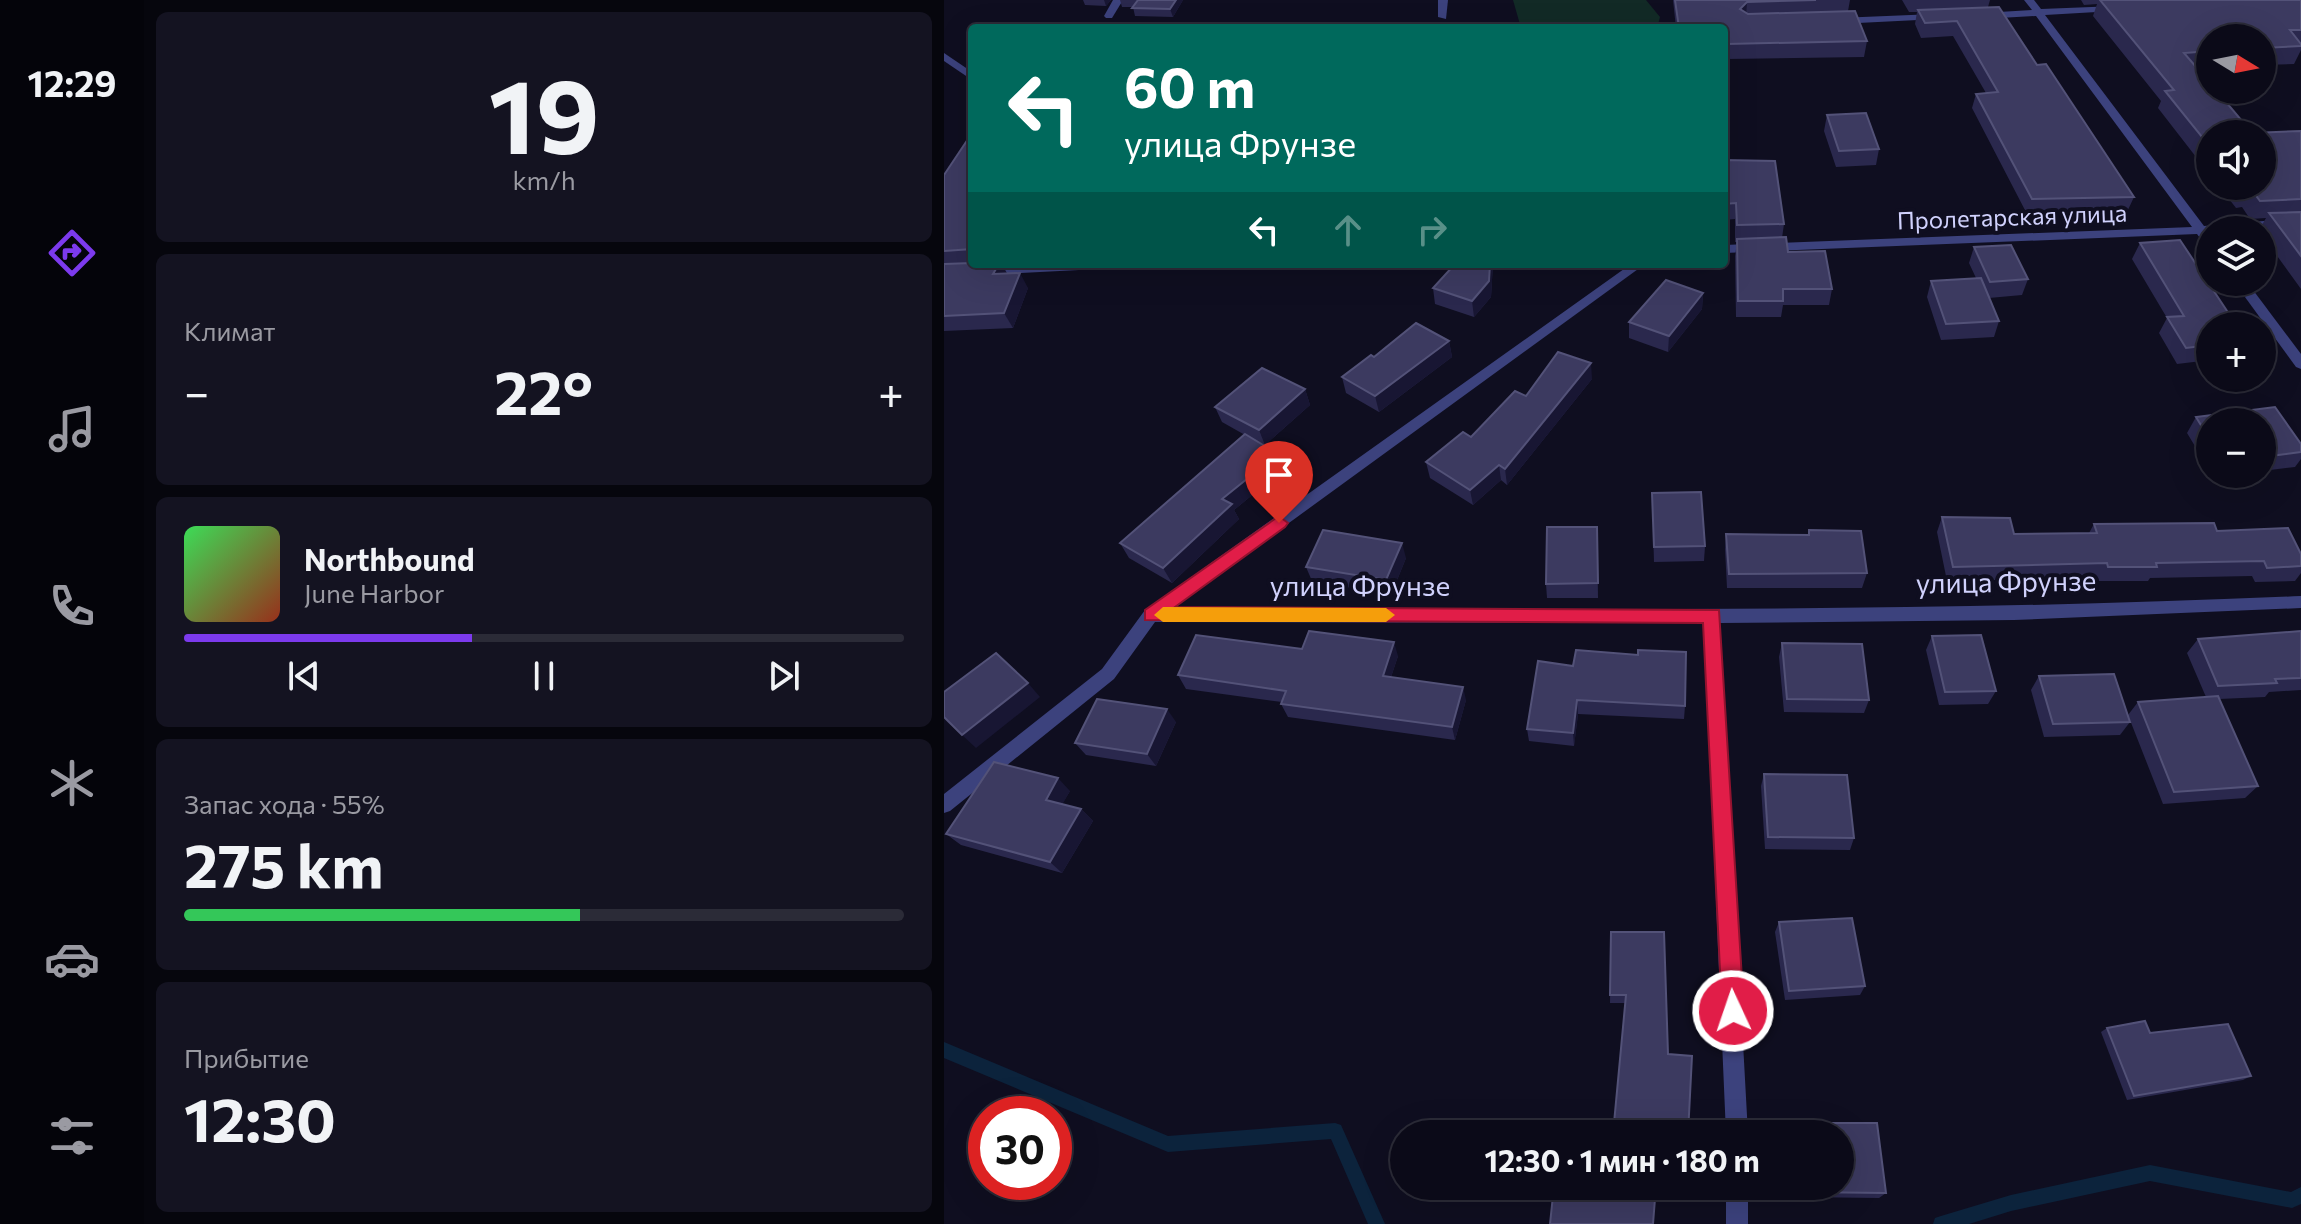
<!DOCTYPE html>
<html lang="ru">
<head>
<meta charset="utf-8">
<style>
  :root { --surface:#0b0a18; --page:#141321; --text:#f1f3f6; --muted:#9a9aa2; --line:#2b2b37; --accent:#7c3aed }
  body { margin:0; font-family:Commissioner,sans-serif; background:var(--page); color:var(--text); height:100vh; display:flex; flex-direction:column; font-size:30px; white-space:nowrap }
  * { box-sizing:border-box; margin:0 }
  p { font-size:26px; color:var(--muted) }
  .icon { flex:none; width:44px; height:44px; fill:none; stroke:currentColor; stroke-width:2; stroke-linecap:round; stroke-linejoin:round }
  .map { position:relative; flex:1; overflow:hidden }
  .side { display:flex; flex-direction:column; gap:12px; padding:12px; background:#06060d; width:800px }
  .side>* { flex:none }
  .banner { position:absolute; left:24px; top:24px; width:760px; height:244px; border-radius:8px; box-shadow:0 8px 32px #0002,0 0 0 2px var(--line); background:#00695c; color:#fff; overflow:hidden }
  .needle { width:52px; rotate:100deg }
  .buttons { position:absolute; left:1252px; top:24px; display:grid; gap:16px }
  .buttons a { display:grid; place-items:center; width:80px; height:80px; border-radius:50%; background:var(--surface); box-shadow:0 8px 32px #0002,0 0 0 2px var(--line); font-size:40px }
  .speed { position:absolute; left:24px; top:1096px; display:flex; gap:16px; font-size:40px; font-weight:700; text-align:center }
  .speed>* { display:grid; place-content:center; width:104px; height:104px; border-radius:50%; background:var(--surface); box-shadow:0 8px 32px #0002,0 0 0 2px var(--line); line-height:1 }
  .speed .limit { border:12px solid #d22; background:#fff; color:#111 }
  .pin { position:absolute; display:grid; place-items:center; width:68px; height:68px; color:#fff; margin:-82px -34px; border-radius:50% 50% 50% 0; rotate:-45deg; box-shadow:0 0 8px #0007 }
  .pin .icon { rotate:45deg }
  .me { position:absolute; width:88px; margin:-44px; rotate:357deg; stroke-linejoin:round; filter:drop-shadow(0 0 6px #0008) }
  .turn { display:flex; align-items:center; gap:28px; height:168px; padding:0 24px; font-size:36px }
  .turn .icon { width:104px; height:104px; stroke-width:2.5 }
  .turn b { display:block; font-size:56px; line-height:68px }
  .lanes { display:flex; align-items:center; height:76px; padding:0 24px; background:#0003; justify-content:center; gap:40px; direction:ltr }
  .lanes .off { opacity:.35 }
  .big { font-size:60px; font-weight:700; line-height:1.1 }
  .side .tile { flex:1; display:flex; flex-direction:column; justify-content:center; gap:12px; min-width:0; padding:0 28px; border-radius:12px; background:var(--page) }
  .side .dial { align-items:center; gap:0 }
  .dial b { font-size:104px; line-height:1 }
  .song { display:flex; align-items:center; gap:24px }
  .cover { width:96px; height:96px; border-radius:12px; background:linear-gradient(135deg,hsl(130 70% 55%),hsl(10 70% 35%)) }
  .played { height:8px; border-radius:4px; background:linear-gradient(90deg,var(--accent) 40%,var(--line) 40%) }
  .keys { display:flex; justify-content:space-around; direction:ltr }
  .heat { display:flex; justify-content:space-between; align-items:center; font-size:44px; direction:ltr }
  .charge { height:12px; border-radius:6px; background:linear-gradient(90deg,#34c759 55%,var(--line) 0) }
  .trip { position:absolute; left:446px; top:1120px; width:464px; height:80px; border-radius:40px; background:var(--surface); box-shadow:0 8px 32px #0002,0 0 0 2px var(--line); font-weight:700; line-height:80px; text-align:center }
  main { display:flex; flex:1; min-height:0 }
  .tabs { display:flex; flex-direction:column; width:144px; justify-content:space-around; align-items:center; background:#04040a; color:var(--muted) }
  .tabs .icon { width:56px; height:56px }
  .tabs .current { color:var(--accent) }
  .tabs b { font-size:36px; color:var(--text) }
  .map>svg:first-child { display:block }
  .green { fill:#122a26 }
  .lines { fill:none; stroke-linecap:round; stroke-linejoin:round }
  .stream { fill:#0c233c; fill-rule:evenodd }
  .minor { fill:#3c427d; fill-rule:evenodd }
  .wall { fill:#2a284d }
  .shaded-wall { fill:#181633 }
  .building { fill:#3c3a60; stroke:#535278; stroke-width:2 }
  .route { fill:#e11d48; stroke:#92132f; stroke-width:2 }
  .slow { fill:#f59e0b }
  .labels { text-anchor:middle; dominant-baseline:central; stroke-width:8; stroke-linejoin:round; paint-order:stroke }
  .far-street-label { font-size:24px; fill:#d0d1fc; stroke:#0f0e20 }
  .street-label { font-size:28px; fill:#d0d1fc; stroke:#0f0e20 }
</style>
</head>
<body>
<main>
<nav class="tabs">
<b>12:29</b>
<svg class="icon current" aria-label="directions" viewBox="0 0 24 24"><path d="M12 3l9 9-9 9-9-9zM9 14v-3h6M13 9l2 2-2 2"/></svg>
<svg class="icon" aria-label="music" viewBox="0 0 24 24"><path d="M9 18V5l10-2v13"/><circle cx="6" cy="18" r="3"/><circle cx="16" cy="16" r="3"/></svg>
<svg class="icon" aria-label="phone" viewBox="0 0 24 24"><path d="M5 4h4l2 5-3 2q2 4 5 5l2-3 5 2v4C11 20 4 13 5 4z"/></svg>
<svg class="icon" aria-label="climate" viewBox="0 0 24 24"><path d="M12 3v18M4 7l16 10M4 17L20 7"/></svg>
<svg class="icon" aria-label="car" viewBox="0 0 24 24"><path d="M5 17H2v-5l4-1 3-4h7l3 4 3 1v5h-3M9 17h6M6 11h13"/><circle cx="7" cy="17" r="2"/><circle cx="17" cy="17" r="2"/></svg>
<svg class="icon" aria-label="filters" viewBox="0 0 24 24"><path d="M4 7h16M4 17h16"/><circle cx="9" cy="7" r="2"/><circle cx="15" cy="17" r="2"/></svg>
</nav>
<section class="side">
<div class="tile dial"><b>19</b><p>km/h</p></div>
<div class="tile"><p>Климат</p>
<div class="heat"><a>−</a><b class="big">22°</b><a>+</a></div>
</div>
<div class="tile">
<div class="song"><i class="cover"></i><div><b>Northbound</b><p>June Harbor</p></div></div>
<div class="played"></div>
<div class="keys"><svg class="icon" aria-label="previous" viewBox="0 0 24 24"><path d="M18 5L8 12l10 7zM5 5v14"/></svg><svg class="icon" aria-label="pause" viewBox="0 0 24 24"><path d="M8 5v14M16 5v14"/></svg><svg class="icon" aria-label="next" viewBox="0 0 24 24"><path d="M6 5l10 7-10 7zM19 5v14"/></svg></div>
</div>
<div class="tile"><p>Запас хода · 55%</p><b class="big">275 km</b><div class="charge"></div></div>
<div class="tile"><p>Прибытие</p><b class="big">12:30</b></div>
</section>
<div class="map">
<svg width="1357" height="1224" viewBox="0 0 1357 1224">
  <rect width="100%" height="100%" fill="#0f0e20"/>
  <!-- green -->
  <path class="green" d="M569 0H702L716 17 713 28H577Z"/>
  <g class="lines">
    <!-- stream -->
    <g class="stream">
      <path d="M0 1042 224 1136 391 1123 397 1125 441 1224H424L387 1139 224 1152 0 1058Z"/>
      <path d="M1206 1165 1347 1192 1357 1187V1204L1348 1208 1206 1181 1067 1211 1025 1224H989L991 1218 997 1216 1067 1195Z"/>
    </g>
    <!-- minor -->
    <g class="minor">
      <path d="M169 0H179L168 18H162L160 16Z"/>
      <path d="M494 0H504L502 19 494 17Z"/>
      <path d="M1080 0H1090L1097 9 1173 6V10L1170 11 1101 15 1260 226 1357 218V226L1266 230V247L1262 246 1253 234 780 253V245L1248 227 1092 16 1038 19 1033 16 1038 13 1088 10Z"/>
      <path d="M991 14 994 15V19L894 24 889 21 894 18Z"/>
      <path d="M0 53 28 72V80L0 61Z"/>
      <path d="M97 264 141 266 135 270 0 277V269Z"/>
      <path d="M687 264H701L228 608C605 609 980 613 1357 596V608L1070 620 776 623 804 1134H782L760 623 211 622 170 679 6 811 0 813V794L158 669 201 610Z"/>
      <path d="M1290 282H1303L1357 354V369L1352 367Z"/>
      <rect x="782" y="1186" width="22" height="38"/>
    </g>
  </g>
  <!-- wall -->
  <g class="wall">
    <path d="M139 0H167L162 6 141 5Z"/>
    <path d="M176 0H239L229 17 191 16 189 7H178Z"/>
    <path d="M729 0H906L904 11 923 41 920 57 782 59 780 54V28H732Z"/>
    <path d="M958 0H1046L1044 7 1093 65 1190 197 1183 212 1083 214 1028 108 1032 94 1042 93 1009 36 977 38 971 24 973 12H965Z"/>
    <path d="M1137 0H1357V50L1350 64 1318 65V38H1266V68L1254 69 1308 133 1357 131V289L1318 235V230H1315L1322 218 1306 219 1298 207 1292 208 1275 186H1318L1266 134V175L1214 108 1217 101 1149 16 1153 4 1140 5Z"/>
    <path d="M883 115 935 149 932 165 892 167 880 131Z"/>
    <path d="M28 133V264L63 273 84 288 69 328 0 331V175Z"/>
    <path d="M780 160 840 224 838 238 844 252 888 289 885 305H839L837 317H792L791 256 793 242H791V219L780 220Z"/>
    <path d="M1196 243 1266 326V360L1233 364 1215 333 1223 318 1188 259Z"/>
    <path d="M1030 247 1084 279 1078 295 1045 298 1055 321 1050 337 997 340 983 297 987 281 1032 278 1025 263Z"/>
    <path d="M511 264H549L547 297 530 317 491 304 489 288Z"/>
    <path d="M759 293 758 309 724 352 685 338V322Z"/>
    <path d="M505 341 508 357 435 412 402 393 398 377 430 357Z"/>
    <path d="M648 379 563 485 557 480 529 505 486 478 482 462 527 437 582 396Z"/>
    <path d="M361 389 366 405 321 445 305 437 340 469 290 510 295 519 228 583 185 558 176 543 301 435 278 422 271 407Z"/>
    <path d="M1331 407 1357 444V459L1351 467 1318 471V422H1266V471L1243 433 1252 417Z"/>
    <path d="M1268 474H1294L1269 477Z"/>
    <path d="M708 493 761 546 760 561 710 562Z"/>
    <path d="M998 517 1070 534 1145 533 1150 524 1273 531 1357 554V573L1351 581 1311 582 1308 576 1206 578 1204 581H1155L1154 578 1003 581 993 532Z"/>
    <path d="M653 527 654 598H603L602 584Z"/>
    <path d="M865 530 923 573 918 588H783L781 549 782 534 864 535Z"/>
    <path d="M462 558 447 595 368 581 362 567Z"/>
    <path d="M1357 631V690L1325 692 1321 697 1275 699 1314 786 1301 798 1219 804 1184 715 1194 702 1262 697 1243 653 1254 639Z"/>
    <path d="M988 636 1052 691 1044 704 995 705 982 650Z"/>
    <path d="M838 643 925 700 920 713 840 712 835 657Z"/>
    <path d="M358 649 454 656 447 677 522 700 511 740 344 717 337 704 338 702 242 689 234 675Z"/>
    <path d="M594 661 741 706 740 719 634 714 630 746 585 741 583 729Z"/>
    <path d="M1095 676 1186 722 1176 735 1100 737 1087 690Z"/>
    <path d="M232 722 212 766 142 755 131 743Z"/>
    <path d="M820 774 910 838 906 850 821 849 817 786Z"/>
    <path d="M126 791 118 804 137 809 149 821 118 873 17 845 2 834Z"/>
    <path d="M835 922 921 986 916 995 841 1000 831 932Z"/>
    <path d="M667 932 724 1054 681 1003H666Z"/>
    <path d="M1163 1028 1206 1033 1307 1076 1299 1080 1183 1100 1157 1032Z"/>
    <path d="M853 1123H933L942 1193 935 1198 854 1197 853 1186H896V1134H849V1129Z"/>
  </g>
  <!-- shaded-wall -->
  <g class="shaded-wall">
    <path d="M160 0H167L162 6Z"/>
    <path d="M232 0H239L229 17 226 9Z"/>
    <path d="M803 2 802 18 796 9Z"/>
    <path d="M55 264H58L65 277 49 274Z"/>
    <path d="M546 264H549L547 297 530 317 528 301Z"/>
    <path d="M76 273 84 288 69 328 60 313Z"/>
    <path d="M759 293 758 309 724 352 725 336Z"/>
    <path d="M505 341 508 357 435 412 431 396Z"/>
    <path d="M647 363 648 379 563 485 561 469Z"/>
    <path d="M361 389 366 405 321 445 315 430Z"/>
    <path d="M334 454 340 469 290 510 295 519 228 583 219 568 278 499Z"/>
    <path d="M555 465 557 480 529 505 526 490Z"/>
    <path d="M458 543 462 558 447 595 442 580Z"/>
    <path d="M450 642 454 656 443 689 439 676Z"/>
    <path d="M84 683 96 697 32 748 18 735Z"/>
    <path d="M519 687 522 700 511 740 508 727Z"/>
    <path d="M633 700 634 714 630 746 629 733Z"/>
    <path d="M223 709 232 722 212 766 203 754Z"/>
    <path d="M114 778 126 791 114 812 102 800Z"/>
    <path d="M137 809 149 821 118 873 106 862Z"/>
  </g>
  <!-- building -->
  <g class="building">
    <path d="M194 0H232L226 9 188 8Z"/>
    <path d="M731 0H872L803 2 796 9 804 14 911 11 923 41 783 44 782 39H780V28H735Z"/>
    <path d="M1156 0H1357V30H1346L1357 44V46L1318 48V38H1266V51L1240 53 1266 83V90H1272L1308 133 1357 131V199L1316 201 1307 189 1301 190 1298 186H1318V134H1266V147L1221 91 1230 90Z"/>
    <path d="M1055 7 1093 65 1102 64 1190 197 1088 199 1032 94 1054 92 1013 21 981 23 974 10Z"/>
    <path d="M922 113 935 149 895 151 883 115Z"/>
    <path d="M28 133V249L0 251V175Z"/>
    <path d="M780 160 831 161 840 224 793 225 792 203 780 204Z"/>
    <path d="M1357 212V256L1325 213Z"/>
    <path d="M842 237 844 252 881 251 888 289H839V301H794L793 239Z"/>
    <path d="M1236 240 1293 326H1266V345L1242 348 1223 317 1240 316 1196 243Z"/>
    <path d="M1067 245 1084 279 1046 282 1030 247Z"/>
    <path d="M28 263 55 264 49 274 76 273 60 313 0 316V264Z"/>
    <path d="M511 264H546L545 281 528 301 489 288Z"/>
    <path d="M1037 278 1055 321 1002 324 987 281Z"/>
    <path d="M722 280 759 293 725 336 685 322Z"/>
    <path d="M472 323 505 341 431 396 398 377 427 355 430 357Z"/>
    <path d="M614 352 647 363 561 469 555 465 526 490 482 462 519 432 527 437 571 391 582 396Z"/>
    <path d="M318 368 361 389 315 430 271 407Z"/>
    <path d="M1331 407 1357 444V452L1318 457V422H1266V440L1252 417Z"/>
    <path d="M301 434 334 454 278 499 288 504 219 568 176 543Z"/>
    <path d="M757 492 761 546 710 547 708 493Z"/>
    <path d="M998 517 1066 518 1070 534 1153 533 1150 524 1270 523 1273 531 1344 528 1357 554V566L1323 568 1320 561 1212 563 1213 567H1164L1163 563 1009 567Z"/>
    <path d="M603 527H653L654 583 602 584Z"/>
    <path d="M379 530 458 543 442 580 362 567Z"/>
    <path d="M865 530 917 531 923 573 785 574 782 534 865 535Z"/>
    <path d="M365 631 450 642 439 676 519 687 508 727 337 704 342 691 234 675 252 635 358 649Z"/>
    <path d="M1357 631V678L1331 679 1333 683 1274 686 1254 639Z"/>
    <path d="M1037 635 1052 691 1001 692 988 636Z"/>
    <path d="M838 643 918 644 925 700 843 699Z"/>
    <path d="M632 650 694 655V650L742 652 741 706 633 700 629 733 583 729 594 661 629 666Z"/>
    <path d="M52 653 84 683 18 735 0 717V692Z"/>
    <path d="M1170 674 1186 722 1109 724 1095 676Z"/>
    <path d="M1274 696 1314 786 1230 792 1194 702Z"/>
    <path d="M153 699 223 709 203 754 131 743Z"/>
    <path d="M50 762 114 778 102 800 137 809 106 862 2 834Z"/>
    <path d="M820 774 903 775 910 838 824 837Z"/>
    <path d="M908 918 921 986 845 991 835 922Z"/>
    <path d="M667 932H720L724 1054 748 1056 744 1134H669L682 995H666Z"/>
    <path d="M1201 1021 1206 1033 1284 1024 1307 1076 1190 1096 1163 1028Z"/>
    <path d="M853 1123H933L942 1193 859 1192 858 1186H896V1134H854Z"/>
    <path d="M610 1186H712L709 1224H606Z"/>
  </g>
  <!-- route -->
  <path class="route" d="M335 516 344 523 341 527 231 607 775 610 800 1011 797 1019 789 1023 781 1019 778 1011 759 623 201 620V610Z"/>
  <!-- slow -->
  <path class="slow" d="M219 607 442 608 451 615 442 622H219L210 615Z"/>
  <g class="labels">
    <!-- far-street labels -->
    <g class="far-street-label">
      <text transform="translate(1068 216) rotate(-2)">Пролетарская улица</text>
    </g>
    <!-- street labels -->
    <g class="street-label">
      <text transform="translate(1062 581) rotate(-1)">улица Фрунзе</text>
      <text x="416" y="585">улица Фрунзе</text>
    </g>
  </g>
</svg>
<div class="buttons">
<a><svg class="needle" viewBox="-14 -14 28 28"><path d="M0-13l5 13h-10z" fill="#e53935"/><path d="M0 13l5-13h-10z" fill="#9a9aa2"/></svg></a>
<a><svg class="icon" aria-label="sound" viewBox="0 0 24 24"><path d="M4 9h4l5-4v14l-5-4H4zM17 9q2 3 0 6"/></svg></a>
<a><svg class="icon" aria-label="layers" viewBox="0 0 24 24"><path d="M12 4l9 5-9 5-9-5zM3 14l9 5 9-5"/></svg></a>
<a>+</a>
<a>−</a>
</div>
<div class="speed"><div class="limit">30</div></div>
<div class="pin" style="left:335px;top:523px;background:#d93025"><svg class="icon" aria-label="arrive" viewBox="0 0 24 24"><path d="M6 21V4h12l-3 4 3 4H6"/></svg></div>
<svg class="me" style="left:789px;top:1011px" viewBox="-20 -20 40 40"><circle r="17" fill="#e11d48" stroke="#fff" stroke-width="3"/><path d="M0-11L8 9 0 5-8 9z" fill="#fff"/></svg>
<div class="trip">12:30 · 1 мин · 180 m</div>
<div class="banner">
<div class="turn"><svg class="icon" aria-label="left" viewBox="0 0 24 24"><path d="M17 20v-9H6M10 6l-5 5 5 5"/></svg><div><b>60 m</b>улица Фрунзе</div></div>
<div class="lanes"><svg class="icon" aria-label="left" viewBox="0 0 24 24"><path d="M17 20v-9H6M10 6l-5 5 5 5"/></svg><svg class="icon off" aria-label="ahead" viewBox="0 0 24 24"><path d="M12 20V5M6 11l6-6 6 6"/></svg><svg class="icon off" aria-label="right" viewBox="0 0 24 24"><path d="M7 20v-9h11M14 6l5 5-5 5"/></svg></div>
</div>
</div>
</main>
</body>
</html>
